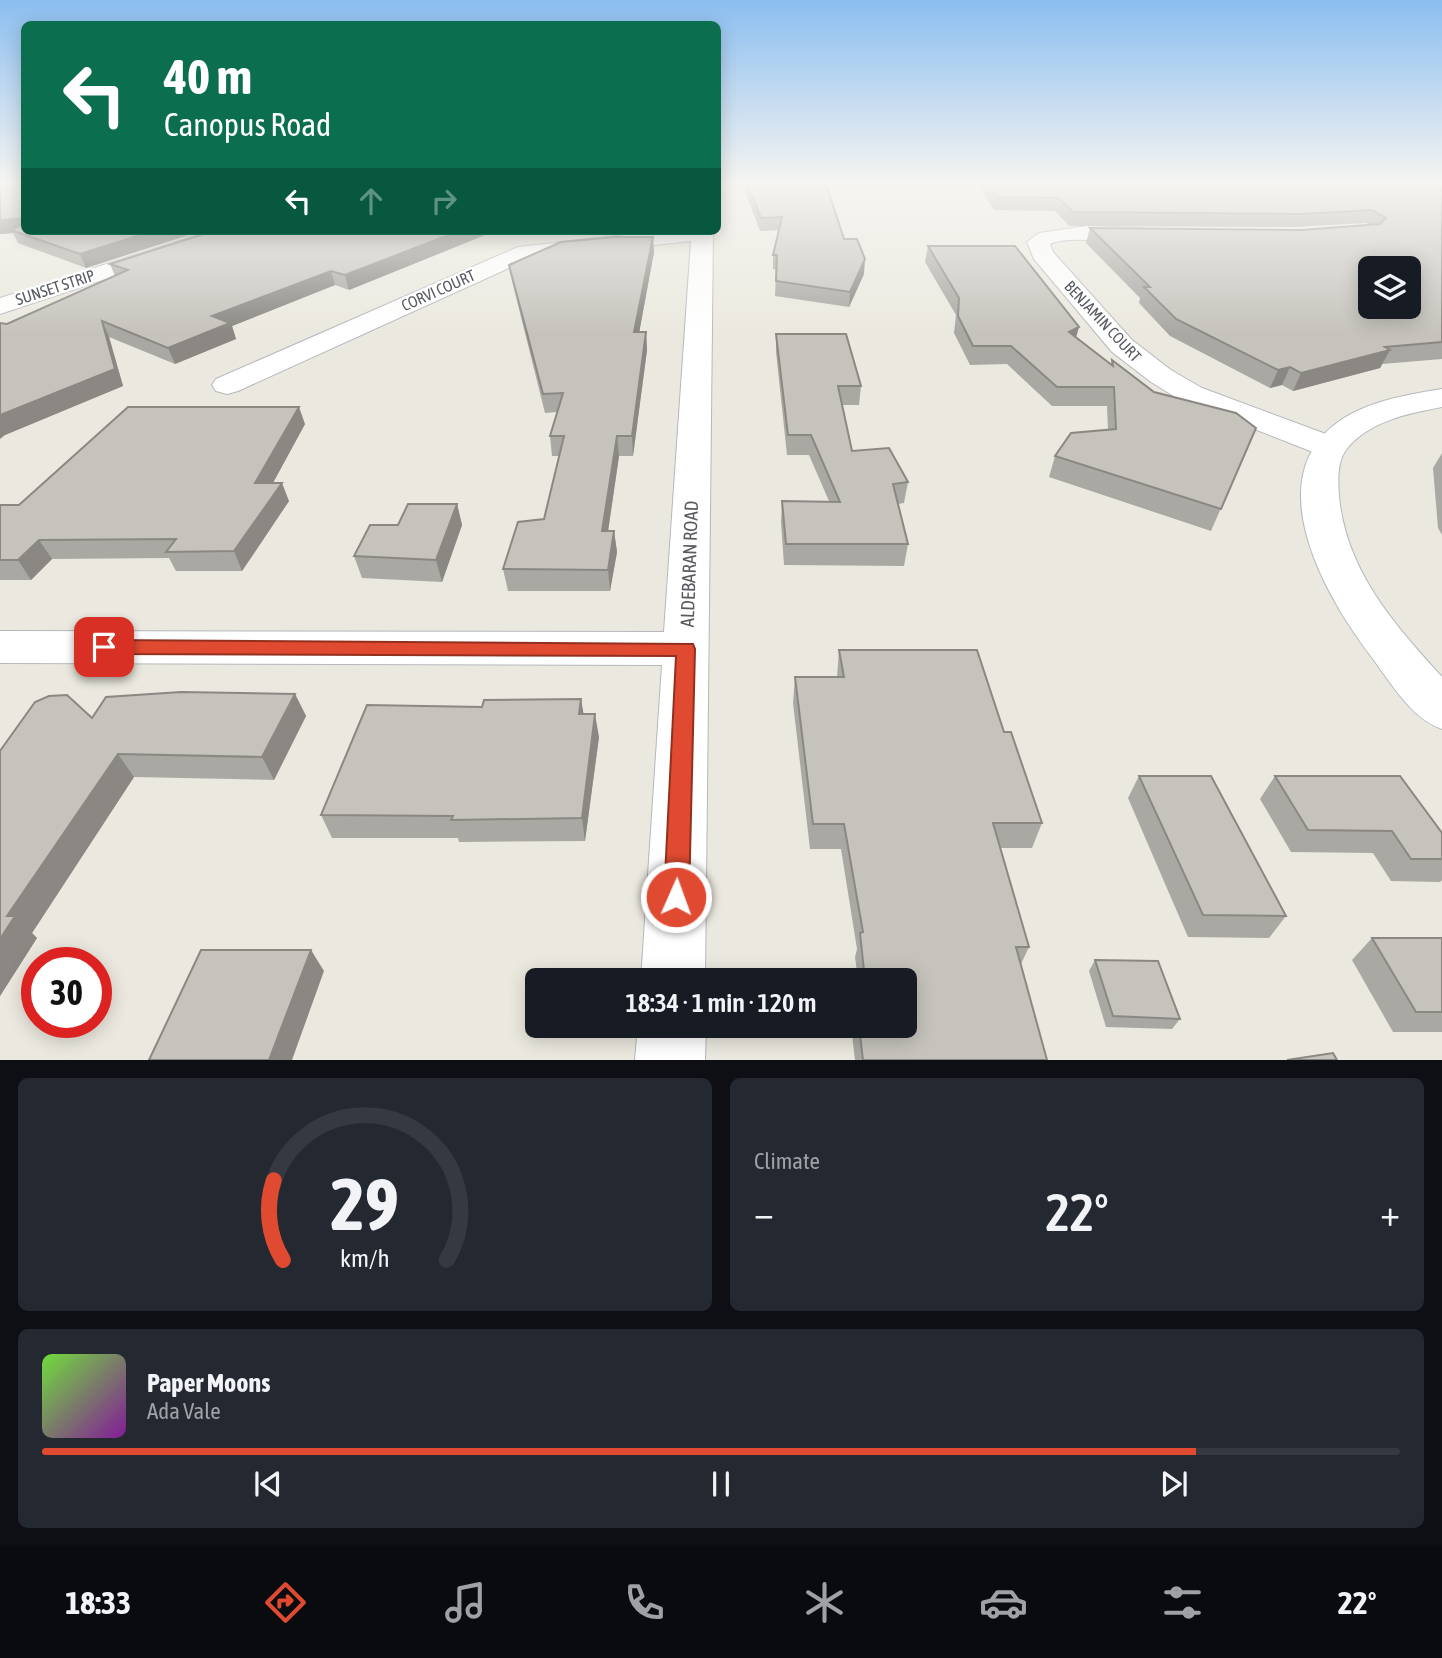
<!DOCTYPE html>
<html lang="en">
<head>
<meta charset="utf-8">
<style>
  :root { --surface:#171b24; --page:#242831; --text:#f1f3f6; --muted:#9ea1a6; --line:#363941; --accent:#e04a30 }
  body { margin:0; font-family:"Asap Condensed",sans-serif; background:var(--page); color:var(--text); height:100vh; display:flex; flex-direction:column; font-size:26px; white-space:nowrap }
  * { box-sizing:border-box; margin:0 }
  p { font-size:23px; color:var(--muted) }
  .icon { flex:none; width:38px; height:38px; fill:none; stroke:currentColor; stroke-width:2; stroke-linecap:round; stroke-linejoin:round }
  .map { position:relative; height:1060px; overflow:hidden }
  .drawer { display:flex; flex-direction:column; gap:18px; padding:18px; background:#0d0f14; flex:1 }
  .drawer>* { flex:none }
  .top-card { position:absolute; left:21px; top:21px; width:700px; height:214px; border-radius:10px; box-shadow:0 4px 18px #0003; background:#0b6e4f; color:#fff; overflow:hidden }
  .controls { position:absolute; left:1358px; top:256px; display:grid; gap:14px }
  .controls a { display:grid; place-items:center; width:63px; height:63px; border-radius:10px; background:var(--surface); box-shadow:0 4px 18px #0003; font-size:35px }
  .speed { position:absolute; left:21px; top:947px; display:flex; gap:14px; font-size:35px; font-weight:700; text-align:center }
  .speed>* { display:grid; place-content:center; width:91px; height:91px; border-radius:50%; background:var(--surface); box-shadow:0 4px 18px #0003; line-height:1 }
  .speed .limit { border:10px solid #d22; background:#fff; color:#111 }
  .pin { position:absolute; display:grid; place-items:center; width:60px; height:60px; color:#fff; margin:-30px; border-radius:14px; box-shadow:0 4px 10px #0006 }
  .me { position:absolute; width:77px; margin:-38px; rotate:2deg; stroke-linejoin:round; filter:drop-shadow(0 0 5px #0008) }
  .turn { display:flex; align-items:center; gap:24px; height:147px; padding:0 28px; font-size:32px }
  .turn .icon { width:91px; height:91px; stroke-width:2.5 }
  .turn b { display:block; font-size:49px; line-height:60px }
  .lanes { display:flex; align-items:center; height:66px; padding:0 28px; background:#0003; justify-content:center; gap:35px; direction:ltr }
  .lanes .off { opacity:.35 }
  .big { font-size:52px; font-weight:600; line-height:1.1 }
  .drawer .card { flex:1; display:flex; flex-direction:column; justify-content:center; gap:10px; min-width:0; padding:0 24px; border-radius:10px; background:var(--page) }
  .drawer .dial { align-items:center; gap:0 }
  .dial svg { height:182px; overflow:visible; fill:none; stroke:var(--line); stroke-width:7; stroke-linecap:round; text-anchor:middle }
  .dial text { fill:var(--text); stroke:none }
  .song { display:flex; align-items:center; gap:21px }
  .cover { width:84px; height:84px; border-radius:10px; background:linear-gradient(135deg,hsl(100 70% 55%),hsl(290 70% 35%)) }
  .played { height:7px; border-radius:4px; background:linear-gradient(90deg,var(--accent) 85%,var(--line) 85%) }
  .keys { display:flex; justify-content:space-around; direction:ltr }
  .heat { display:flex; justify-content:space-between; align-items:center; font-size:38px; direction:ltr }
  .drawer .tiles { flex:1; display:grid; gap:18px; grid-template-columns:1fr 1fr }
  .card:last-child { grid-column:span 2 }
  .trip { position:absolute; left:525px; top:968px; width:392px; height:70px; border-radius:10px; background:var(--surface); box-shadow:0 4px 18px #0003; font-weight:600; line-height:70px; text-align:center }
  .tab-bar { display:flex; height:112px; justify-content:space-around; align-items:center; background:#090b0e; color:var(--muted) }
  .tab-bar .icon { width:49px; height:49px }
  .tab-bar .on { color:var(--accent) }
  .tab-bar b { font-size:32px; color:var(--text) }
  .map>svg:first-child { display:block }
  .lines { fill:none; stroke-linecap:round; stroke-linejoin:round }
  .street-casing { stroke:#b5b7bc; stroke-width:2 }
  .secondary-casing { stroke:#b5b8be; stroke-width:2 }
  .street { fill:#fff; fill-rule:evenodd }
  .secondary { fill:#fff; fill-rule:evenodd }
  .wall { fill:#aaa8a3 }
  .shaded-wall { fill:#8b8884 }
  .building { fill:#c6c3bd; stroke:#8b8884; stroke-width:2; fill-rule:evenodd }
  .route { fill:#e04a30; stroke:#92301f; stroke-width:2 }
  .labels { text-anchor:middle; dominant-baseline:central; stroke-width:5; stroke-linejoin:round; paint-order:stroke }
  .far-street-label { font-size:16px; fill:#585b60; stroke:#fff }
  .street-label { font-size:19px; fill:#585b60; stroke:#fff }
</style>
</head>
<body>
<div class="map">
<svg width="1442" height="1060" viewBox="0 0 1442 1060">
  <rect width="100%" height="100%" fill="#ebe9df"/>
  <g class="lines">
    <!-- street casing -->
    <g class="street-casing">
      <g id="street">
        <path d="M718 184H727V185L718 191Z"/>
        <path d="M1087 226 1140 228 1151 234C1139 249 1073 233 1050 244L1053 252 1132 340 1171 370 1202 388 1342 440 1347 447 1342 454 1330 457 1318 454 1180 400 1151 382 1112 352 1034 259 1027 242 1039 233Z"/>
        <path d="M661 231H713L705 980H641L662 665 0 663V631L664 632 691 241 531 258 238 391 227 394 216 391 212 385 216 379 518 247Z"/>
        <path d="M638 1026H706L705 1060H635Z"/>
      </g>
    </g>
    <!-- secondary casing -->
    <g class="secondary-casing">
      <g id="secondary">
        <path d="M210 231H242L238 235 0 314V298Z"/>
        <path d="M1442 389V407C1410 413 1368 421 1346 450 1337 462 1338 481 1339 496 1346 571 1394 624 1442 677V729C1411 719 1390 681 1370 655 1327 598 1261 485 1333 426 1362 402 1405 395 1442 389Z"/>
      </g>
    </g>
    <!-- street -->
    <use href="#street" class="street"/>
    <!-- secondary -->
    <use href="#secondary" class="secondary"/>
  </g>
  <!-- wall -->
  <g class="wall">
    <path d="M0 184 24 231H201L86 268 18 243 13 233 0 234Z"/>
    <path d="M728 184H826L844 239 864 274 849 307 775 296 776 270 773 269V255L779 230 760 231 744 189 729 187Z"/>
    <path d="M977 184H1442V359L1382 364 1380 368 1293 391 1282 385 1270 388 1170 336 1139 303 1140 298 1086 243 1090 228 1301 230 1369 225 1366 223 1295 227 1069 226 1055 211 994 210Z"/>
    <path d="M213 231H495L349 290 335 285 232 326 236 339 175 364 109 337 123 386 5 435 7 324 115 276 110 264Z"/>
    <path d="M928 246 1079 327 1076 337 1111 365 1112 360 1154 392 1256 428 1211 531 1049 477 1055 456 1108 430 1107 406H1052L1007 364 970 365 954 333 956 315 925 262Z"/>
    <path d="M654 252 639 332H646L647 350 633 456H619L608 531H614L617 552 610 591H508L503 569 544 519 559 456H552L550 436 557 412 545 413 512 281 509 265Z"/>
    <path d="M776 334 861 386 859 405H842L852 451 908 482 904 503 898 504 908 544 904 566 784 565 781 522 782 501H829L809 455H787L776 352Z"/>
    <path d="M305 424 273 483 289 501 242 571H176L169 558 52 559 31 580H0V505H19Z"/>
    <path d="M1442 453V535L1438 528 1433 468Z"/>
    <path d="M457 504 462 525 442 582 362 578 354 556 398 525Z"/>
    <path d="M839 650 1004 732 1042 823 1032 848H1000L1029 947 1021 964 1047 1060H855L851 1026H905V980H858L855 957 857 949 841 849H810L793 703 795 677H837Z"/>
    <path d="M295 694 306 716 274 780 134 777 32 933 37 938 0 996V751L92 718Z"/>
    <path d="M581 699 583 714 599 737 585 841 459 842 458 838H332L321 815 482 707Z"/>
    <path d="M1139 776 1286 916 1269 938 1188 937 1128 798Z"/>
    <path d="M1275 776 1442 833V880L1440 882 1391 881 1373 853 1291 852 1260 799Z"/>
    <path d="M1372 938H1442V1032H1393L1352 960Z"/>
    <path d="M1095 960 1180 1019 1172 1029 1106 1027 1089 971Z"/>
  </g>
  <!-- shaded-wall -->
  <g class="shaded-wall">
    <path d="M24 218V231L11 230 13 233 0 234V220Z"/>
    <path d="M153 231H201L86 268 80 254Z"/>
    <path d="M459 231H495L349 290 345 275Z"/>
    <path d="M560 231H574L561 235Z"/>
    <path d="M653 237 654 252 636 350 634 332Z"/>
    <path d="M865 259 864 274 849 307 850 292Z"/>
    <path d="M331 271 335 285 232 326 236 339 175 364 168 348 212 316Z"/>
    <path d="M102 321 109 337 123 386 5 435 0 439V415Z"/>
    <path d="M1079 327 1074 344 1069 332Z"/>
    <path d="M646 332 647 350 633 456 632 436Z"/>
    <path d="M1390 350 1380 368 1293 391 1301 373Z"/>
    <path d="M1290 367 1282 385 1270 388 1278 370Z"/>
    <path d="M299 407 305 424 263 501 255 483Z"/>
    <path d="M617 436 619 456 605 552 602 531Z"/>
    <path d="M282 483 289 501 242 571 234 551Z"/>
    <path d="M457 504 462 525 442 582 436 560Z"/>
    <path d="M614 531 617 552 610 591 608 570Z"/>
    <path d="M39 540 52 559 31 580 18 560Z"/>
    <path d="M295 694 306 716 274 780 262 757Z"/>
    <path d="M581 699 585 722 579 714Z"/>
    <path d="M595 714 599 737 585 841 582 818Z"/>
    <path d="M118 754 134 777 32 933 37 938 0 996V939L7 916Z"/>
    <path d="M311 950 324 971 292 1060H269Z"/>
  </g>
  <!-- building -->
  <g class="building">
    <path d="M0 184H24V218L0 220Z"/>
    <path d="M747 184H826L844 239H857L865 259 850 292 776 281 777 255H773L782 217 761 218Z"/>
    <path d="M988 184H1442V342L1385 347 1390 350 1301 373 1290 367 1278 370 1176 319 1144 287H1150L1090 228 1301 230 1380 224 1386 218 1372 210 1301 214 1073 212 1058 198 997 197ZM1370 268H1409V306H1370Z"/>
    <path d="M24 224V231H153L80 254 11 230Z"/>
    <path d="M213 231H459L345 275 331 271 212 316 230 323 168 348 102 321 115 369 0 415V323L7 324 128 270 110 264Z"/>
    <path d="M614 237H653L634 332H646L632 436H617L602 531H614L608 570 503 569 518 522 544 519 564 436H550L563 393 543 394 509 265 561 242Z"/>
    <path d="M928 246H1015L1079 327 1069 332 1113 366 1112 360 1154 392 1236 413 1256 428 1221 509 1055 456 1071 433 1116 429 1114 387H1057L1011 346H973L958 316 959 298Z"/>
    <path d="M776 334H846L861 386H838L852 451 889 448 908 482 893 484 908 544H786L782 501 840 502 811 435H788Z"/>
    <path d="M128 407H299L255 483H282L234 551 166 552 176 539 39 540 18 560H0V505H19Z"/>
    <path d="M408 504H457L436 560 354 556 370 525H398Z"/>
    <path d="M839 650H977L1004 732H1011L1042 823H993L1029 947H1016L1047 1060H863L859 1026H905V980H865L860 933 863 932 844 824H813L795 677H844Z"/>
    <path d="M181 692 295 694 262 757 118 754 7 916H15L0 939V751L35 702 49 696 67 695 92 718 106 697Z"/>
    <path d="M581 699 579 714H595L582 818 451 820 453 816 321 815 367 705 482 707 484 700Z"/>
    <path d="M1139 776H1211L1286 916 1203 915Z"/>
    <path d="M1275 776H1400L1442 833V859H1411L1392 831 1308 830Z"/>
    <path d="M1372 938H1442V1012H1416Z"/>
    <path d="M201 950H311L269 1060H149Z"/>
    <path d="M1095 960 1158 961 1180 1019 1113 1016Z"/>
    <path d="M1333 1053 1337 1060H1287Z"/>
  </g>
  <!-- sky -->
  <linearGradient id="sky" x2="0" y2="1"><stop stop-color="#8bbef0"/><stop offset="0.55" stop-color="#f6f5f1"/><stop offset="1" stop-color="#f6f5f1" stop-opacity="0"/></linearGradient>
  <rect width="1442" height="333" fill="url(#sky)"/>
  <!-- route -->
  <path class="route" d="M104 640 693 644 695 649 689 897 685 906 676 909 668 906 664 897 676 656 104 654 95 647Z"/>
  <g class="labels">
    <!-- far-street labels -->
    <g class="far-street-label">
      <text transform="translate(55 287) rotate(-18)">SUNSET STRIP</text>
      <text transform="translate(438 290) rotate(-24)">CORVI COURT</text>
      <text transform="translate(1103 321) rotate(47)">BENJAMIN COURT</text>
    </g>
    <!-- street labels -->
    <g class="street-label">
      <text transform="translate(689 564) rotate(-88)">ALDEBARAN ROAD</text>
    </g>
  </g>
</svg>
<div class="controls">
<a><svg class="icon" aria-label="layers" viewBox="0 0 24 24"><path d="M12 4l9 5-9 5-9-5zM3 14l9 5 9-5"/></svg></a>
</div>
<div class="speed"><div class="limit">30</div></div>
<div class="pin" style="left:104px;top:647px;background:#d93025"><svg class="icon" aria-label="arrive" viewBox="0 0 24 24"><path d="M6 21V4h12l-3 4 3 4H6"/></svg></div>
<svg class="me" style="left:676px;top:897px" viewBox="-20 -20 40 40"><circle r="17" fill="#e04a30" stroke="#fff" stroke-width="3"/><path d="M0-11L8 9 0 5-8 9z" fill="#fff"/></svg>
<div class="trip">18:34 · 1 min · 120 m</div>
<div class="top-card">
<div class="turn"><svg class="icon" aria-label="left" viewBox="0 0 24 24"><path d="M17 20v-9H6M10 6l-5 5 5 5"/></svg><div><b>40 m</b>Canopus Road</div></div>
<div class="lanes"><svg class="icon" aria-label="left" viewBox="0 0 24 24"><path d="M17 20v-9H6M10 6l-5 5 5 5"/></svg><svg class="icon off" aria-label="ahead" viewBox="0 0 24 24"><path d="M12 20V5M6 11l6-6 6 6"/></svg><svg class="icon off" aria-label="right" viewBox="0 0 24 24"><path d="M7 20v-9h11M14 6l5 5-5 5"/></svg></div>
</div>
</div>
<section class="drawer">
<div class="tiles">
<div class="card dial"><svg viewBox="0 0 100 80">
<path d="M14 69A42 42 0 1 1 86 69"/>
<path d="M14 69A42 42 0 0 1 10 34" stroke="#e04a30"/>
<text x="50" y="56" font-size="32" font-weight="700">29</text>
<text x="50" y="72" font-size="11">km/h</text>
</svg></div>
<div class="card"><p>Climate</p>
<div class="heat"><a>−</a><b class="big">22°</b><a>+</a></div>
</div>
<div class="card">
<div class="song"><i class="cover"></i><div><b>Paper Moons</b><p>Ada Vale</p></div></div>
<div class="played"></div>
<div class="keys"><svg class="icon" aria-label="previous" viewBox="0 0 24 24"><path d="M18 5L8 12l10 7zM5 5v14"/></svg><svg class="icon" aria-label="pause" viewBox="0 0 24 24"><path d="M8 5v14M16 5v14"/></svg><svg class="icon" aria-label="next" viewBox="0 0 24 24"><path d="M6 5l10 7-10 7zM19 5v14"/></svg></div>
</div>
</div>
</section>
<nav class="tab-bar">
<b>18:33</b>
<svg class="icon on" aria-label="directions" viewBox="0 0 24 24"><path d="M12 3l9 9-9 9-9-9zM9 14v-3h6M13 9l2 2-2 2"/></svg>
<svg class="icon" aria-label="music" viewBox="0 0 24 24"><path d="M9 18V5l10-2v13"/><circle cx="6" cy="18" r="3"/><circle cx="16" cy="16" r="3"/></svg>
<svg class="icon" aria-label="phone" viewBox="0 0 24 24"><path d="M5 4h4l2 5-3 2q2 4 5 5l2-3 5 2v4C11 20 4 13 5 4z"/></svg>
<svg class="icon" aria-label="climate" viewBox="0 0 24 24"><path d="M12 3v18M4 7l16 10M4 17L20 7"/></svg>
<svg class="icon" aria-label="car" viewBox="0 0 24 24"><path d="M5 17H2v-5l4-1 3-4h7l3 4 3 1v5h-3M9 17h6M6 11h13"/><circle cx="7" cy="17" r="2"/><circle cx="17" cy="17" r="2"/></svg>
<svg class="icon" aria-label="filters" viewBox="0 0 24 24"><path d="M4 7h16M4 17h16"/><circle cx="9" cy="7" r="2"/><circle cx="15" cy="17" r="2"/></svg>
<b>22°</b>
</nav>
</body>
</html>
